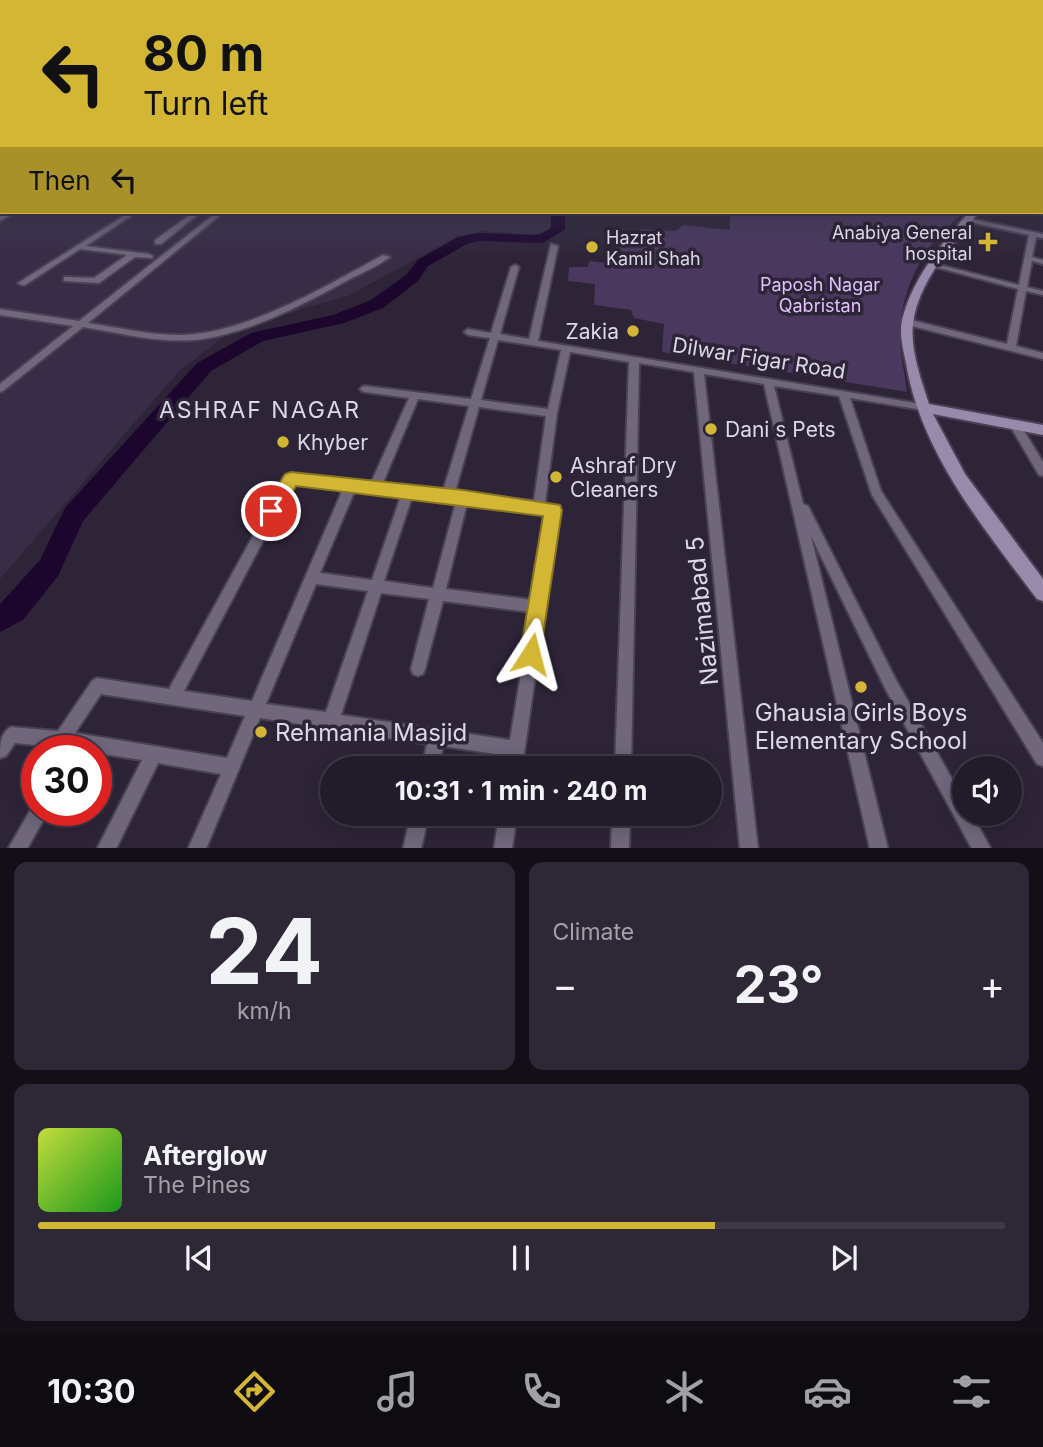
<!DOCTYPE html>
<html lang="en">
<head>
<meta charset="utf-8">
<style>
  :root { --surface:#221b2a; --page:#2e2836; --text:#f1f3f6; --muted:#a2a1a8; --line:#3f3947; --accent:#d4b635 }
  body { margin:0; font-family:Inter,sans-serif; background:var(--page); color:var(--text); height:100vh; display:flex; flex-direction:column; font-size:26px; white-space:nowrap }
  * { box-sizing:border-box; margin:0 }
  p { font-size:23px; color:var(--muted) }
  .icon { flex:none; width:38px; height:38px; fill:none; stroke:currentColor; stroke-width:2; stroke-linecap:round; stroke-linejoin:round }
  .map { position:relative; height:848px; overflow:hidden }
  .details { display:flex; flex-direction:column; gap:14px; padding:14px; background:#130f17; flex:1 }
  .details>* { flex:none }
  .top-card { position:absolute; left:0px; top:0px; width:1043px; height:214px; box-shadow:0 4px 18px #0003,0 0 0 2px var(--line); background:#d4b635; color:#111; overflow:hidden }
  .buttons { position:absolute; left:952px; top:756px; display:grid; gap:14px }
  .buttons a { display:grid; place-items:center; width:70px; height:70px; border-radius:50%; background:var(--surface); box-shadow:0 4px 18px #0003,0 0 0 2px var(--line); font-size:35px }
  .speed { position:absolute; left:21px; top:735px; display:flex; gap:14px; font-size:35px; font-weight:700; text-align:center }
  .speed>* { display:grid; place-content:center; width:91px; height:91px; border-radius:50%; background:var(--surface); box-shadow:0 4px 18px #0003,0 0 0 2px var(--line); line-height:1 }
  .speed .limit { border:10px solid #d22; background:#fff; color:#111 }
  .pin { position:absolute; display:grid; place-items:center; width:60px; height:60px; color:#fff; margin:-30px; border:4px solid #fff; border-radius:50%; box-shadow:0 2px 7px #0007 }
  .me { position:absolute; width:77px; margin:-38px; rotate:9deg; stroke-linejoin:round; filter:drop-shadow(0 0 5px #0008) }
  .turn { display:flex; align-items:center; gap:24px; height:147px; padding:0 28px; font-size:32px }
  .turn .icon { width:91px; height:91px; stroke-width:2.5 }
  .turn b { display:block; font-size:49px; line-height:60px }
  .then { display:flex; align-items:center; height:66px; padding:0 28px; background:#0003; gap:14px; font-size:26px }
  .big { font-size:52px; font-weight:700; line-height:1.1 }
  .details .widget { flex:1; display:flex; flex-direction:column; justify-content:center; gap:10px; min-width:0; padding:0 24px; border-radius:14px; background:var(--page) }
  .details .dial { align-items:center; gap:0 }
  .dial b { font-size:91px; line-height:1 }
  .song { display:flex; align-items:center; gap:21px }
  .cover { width:84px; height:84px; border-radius:10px; background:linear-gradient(135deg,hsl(70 70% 55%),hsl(120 70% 35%)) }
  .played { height:7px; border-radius:4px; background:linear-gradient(90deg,var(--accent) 70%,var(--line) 70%) }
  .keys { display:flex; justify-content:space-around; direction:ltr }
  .heat { display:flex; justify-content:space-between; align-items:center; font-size:38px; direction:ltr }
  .details .tiles { flex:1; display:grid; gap:14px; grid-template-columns:1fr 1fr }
  .widget:last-child { grid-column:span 2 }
  .trip { position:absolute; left:320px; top:756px; width:402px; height:70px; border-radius:35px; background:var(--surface); box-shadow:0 4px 18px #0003,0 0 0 2px var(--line); font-weight:700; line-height:70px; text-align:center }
  .dock { display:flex; height:112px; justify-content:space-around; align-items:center; background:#0e0b11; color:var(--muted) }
  .dock .icon { width:49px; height:49px }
  .dock .active { color:var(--accent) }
  .dock b { font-size:32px; color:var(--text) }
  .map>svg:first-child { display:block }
  .built { fill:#382c46 }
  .green { fill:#4a385e }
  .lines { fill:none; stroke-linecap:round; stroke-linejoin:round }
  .river { fill:#1c062d; fill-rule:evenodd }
  .street-casing { stroke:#4a4154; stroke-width:4 }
  .secondary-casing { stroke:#4a4154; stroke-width:4 }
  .primary-casing { stroke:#4a4154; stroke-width:3 }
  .street { fill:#70677c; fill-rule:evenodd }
  .secondary { fill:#998aab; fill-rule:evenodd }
  .primary { fill:#b8a5d0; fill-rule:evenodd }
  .route { fill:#d4b635; stroke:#8a7622; stroke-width:2 }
  .poi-dot { fill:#d4b635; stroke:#2e2438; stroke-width:2.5 }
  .labels { text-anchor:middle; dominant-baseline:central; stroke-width:7; stroke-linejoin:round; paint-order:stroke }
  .far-poi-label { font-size:18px; fill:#ddd8e5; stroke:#2e2438; text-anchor:end }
  .far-park-label { font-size:18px; fill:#dec3fd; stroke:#2e2438 }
  .poi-label { font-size:21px; fill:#ddd8e5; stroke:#2e2438; text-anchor:start }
  .street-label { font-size:21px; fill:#ddd8e5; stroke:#2e2438 }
  .neighbourhood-label { font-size:23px; letter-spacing:2px; fill:#ddd8e5; stroke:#2e2438 }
  .near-street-label { font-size:24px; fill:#ddd8e5; stroke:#2e2438 }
  .near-poi-label { font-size:24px; fill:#ddd8e5; stroke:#2e2438 }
</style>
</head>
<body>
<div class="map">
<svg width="1043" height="849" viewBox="0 0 1043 849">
  <rect width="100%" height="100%" fill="#2e2438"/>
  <!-- built -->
  <path class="built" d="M0 148 2 212H551L550 229 534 235 484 231 456 237 348 296 234 329 178 372 0 579Z"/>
  <!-- green -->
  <path class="green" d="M690 212H965C926 242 902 283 900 332 899 352 905 373 907 392L662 352 664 324 634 318 631 310 594 305 595 284 568 281 569 267H588L589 261 607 263 612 250 641 229 676 231 683 225 730 230V216Z"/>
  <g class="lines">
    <!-- river -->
    <path class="river" d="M551 212H565V230L542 243 479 241 467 244 428 266 418 281 383 308 344 323 263 341 211 371 83 521 58 576 23 620 0 632V604L40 560 65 508 197 363 251 333 333 315 371 300 406 275 418 260 458 237 479 233 539 235 551 228Z"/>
    <!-- street casing -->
    <g class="street-casing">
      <g id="street">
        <path d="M9 212H17L0 221V216Z"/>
        <path d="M130 212H137L86 246 149 254 153 256 152 258 135 257 99 283 64 281V277H67L94 278 127 255 80 249 25 285H22L18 283Z"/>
        <path d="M194 212H201L161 244H155V240Z"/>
        <path d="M217 212H224L88 323C123 328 160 338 195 334 255 328 330 284 383 255L390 257C378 266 362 273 348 280 302 305 246 335 194 340 157 343 119 333 83 327L3 391 0 392V384L73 326 0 315V309L79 321Z"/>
        <path d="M967 218 1043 234V238L1036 237 1032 257 1043 260V264L1032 261 1027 287 1043 291V295L1026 291 1016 346 1043 353V359L904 324 903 322 907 319 1007 344 1018 289 928 265 932 263 1019 285 1029 235 965 221V219Z"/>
        <path d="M551 244 558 246 538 341 927 405 928 407 923 410 850 398 881 491 1043 743V766L1037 764 872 495 839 396 774 386 803 504 808 506 896 680 964 800V814H972L991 849H972L886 690 811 536 888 849H870L764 384 704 374 758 849H740L694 372 639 363 631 768H615L629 362 570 352 557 413 545 503 557 507 559 510 522 768H506L508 756 443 746 438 768H422L427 744 260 718 206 849H188L221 774 158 763 116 849H97L142 760 96 753V751L15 743 6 756 0 758C0 745 0 733 11 727L58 731 92 681 97 678 169 689 286 476 290 475 371 483 409 398 365 392 362 391 360 389 362 387 365 386 471 399 490 338 468 335 464 332 468 329 491 333 511 267 515 265 519 267 500 334 529 339ZM498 340 561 350 548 409 481 400ZM418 399 469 406 443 491 382 485ZM479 407 546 416 534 501 455 492ZM293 484 343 489 252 701 184 691ZM355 490 401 496 372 580 320 573ZM412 497 456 502 433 588 384 581ZM467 503 547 513 533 600 446 589ZM316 584 368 591 326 712 266 704ZM381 593 429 599 411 669 413 674 418 676 423 674 425 669 443 601 531 612 510 740 341 715ZM101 694 245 716 227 758 75 733Z"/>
        <path d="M1014 420 1018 421 1043 462V476L1039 475 1009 424Z"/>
        <path d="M37 803V810H49L27 849H8L34 804Z"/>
        <path d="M411 814H429L421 849H403Z"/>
        <path d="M499 814H517L512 849H494Z"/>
        <path d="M612 814H630L629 849H611Z"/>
      </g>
    </g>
    <!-- secondary casing -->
    <g class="secondary-casing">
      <path id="secondary" d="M969 212H979C953 244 918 281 913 324 910 349 921 380 929 404L1043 425V435L933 414 965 474 1043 579V601L1037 599C983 527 921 453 906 363 903 349 899 333 902 320 912 279 942 243 969 212Z"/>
    </g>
    <!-- primary casing -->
    <g class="primary-casing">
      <g id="primary">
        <rect x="0" y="190" width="2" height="6"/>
        <rect x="1041" y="202" width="2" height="6"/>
      </g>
    </g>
    <!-- street -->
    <use href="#street" class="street"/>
    <!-- secondary -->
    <use href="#secondary" class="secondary"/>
    <!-- primary -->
    <use href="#primary" class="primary"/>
  </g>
  <!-- sky -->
  <linearGradient id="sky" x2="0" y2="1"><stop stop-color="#19141f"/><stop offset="0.55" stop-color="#46455e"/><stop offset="1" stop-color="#46455e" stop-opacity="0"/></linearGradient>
  <rect width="1043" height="260" fill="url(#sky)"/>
  <!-- route -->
  <path class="route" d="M291 472 463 490 560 505 562 510 539 662 531 665 523 662 520 654 543 516 296 486 278 516 271 518 265 516 262 511 265 506 285 474Z"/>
  <!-- markers -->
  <g class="poi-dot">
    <path d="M984.5 231.5h7v7h7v7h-7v7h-7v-7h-7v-7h7z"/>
    <circle cx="592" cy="247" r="7"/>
    <circle cx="633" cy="331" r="7"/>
    <circle cx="711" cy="429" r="7"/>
    <circle cx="283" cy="442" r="7"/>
    <circle cx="556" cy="477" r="7"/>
    <circle cx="861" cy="687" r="7"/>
    <circle cx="261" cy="732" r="7"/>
  </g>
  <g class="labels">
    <!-- far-poi labels -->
    <g class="far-poi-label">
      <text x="972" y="232">Anabiya General<tspan x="972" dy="21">hospital</tspan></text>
      <text x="606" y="237" text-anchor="start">Hazrat<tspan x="606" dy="21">Kamil Shah</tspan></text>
    </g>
    <!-- far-park labels -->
    <g class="far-park-label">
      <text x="820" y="284">Paposh Nagar<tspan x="820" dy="21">Qabristan</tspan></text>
    </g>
    <!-- poi labels -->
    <g class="poi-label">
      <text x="619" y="331" text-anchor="end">Zakia</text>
      <text x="725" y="429">Dani s Pets</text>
      <text x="297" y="442">Khyber</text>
      <text x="570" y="465">Ashraf Dry<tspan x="570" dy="24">Cleaners</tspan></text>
    </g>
    <!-- street labels -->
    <g class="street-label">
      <text transform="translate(759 358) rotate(9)">Dilwar Figar Road</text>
    </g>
    <!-- neighbourhood labels -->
    <g class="neighbourhood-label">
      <text x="260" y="410">ASHRAF NAGAR</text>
    </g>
    <!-- near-street labels -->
    <g class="near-street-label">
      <text transform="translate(702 611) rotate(-96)">Nazimabad 5</text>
    </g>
    <!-- near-poi labels -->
    <g class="near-poi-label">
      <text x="861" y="712">Ghausia Girls Boys<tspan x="861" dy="28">Elementary School</tspan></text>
      <text x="275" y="732" text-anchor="start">Rehmania Masjid</text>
    </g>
  </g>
</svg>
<div class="buttons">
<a><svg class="icon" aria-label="sound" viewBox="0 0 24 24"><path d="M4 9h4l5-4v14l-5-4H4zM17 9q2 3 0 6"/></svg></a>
</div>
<div class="speed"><div class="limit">30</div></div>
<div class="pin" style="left:271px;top:511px;background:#d93025"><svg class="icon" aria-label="arrive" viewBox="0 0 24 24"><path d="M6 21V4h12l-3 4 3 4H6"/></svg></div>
<svg class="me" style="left:531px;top:654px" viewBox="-20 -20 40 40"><path d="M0-17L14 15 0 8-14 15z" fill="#d4b635" stroke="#fff" stroke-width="4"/></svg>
<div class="trip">10:31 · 1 min · 240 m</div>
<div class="top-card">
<div class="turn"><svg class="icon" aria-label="left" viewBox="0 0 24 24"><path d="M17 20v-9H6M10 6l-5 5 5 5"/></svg><div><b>80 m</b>Turn left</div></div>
<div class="then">Then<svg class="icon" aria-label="left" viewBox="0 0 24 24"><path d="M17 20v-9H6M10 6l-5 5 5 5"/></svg></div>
</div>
</div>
<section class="details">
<div class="tiles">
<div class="widget dial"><b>24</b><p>km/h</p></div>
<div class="widget"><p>Climate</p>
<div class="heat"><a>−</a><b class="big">23°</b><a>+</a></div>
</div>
<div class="widget">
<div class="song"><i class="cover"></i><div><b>Afterglow</b><p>The Pines</p></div></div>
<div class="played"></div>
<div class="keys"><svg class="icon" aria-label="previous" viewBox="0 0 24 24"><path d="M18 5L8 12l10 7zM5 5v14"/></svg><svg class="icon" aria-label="pause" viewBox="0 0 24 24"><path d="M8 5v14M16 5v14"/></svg><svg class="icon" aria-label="next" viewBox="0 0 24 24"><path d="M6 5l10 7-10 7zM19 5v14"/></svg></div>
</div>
</div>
</section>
<nav class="dock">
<b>10:30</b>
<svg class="icon active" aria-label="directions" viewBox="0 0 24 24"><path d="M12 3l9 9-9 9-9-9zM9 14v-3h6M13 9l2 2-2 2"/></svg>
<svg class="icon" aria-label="music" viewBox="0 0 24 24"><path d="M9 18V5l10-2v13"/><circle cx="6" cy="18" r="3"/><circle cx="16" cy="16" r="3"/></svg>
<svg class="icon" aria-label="phone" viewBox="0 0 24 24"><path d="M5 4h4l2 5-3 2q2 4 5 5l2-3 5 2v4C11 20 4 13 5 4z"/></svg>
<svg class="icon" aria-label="climate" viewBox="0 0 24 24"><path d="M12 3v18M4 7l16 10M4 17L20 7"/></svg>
<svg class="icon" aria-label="car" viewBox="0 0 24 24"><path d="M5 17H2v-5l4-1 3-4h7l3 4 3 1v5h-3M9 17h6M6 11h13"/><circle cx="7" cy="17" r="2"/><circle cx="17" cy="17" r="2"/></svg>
<svg class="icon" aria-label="filters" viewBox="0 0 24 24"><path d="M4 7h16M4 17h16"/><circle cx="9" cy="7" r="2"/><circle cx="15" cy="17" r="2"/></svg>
</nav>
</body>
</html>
